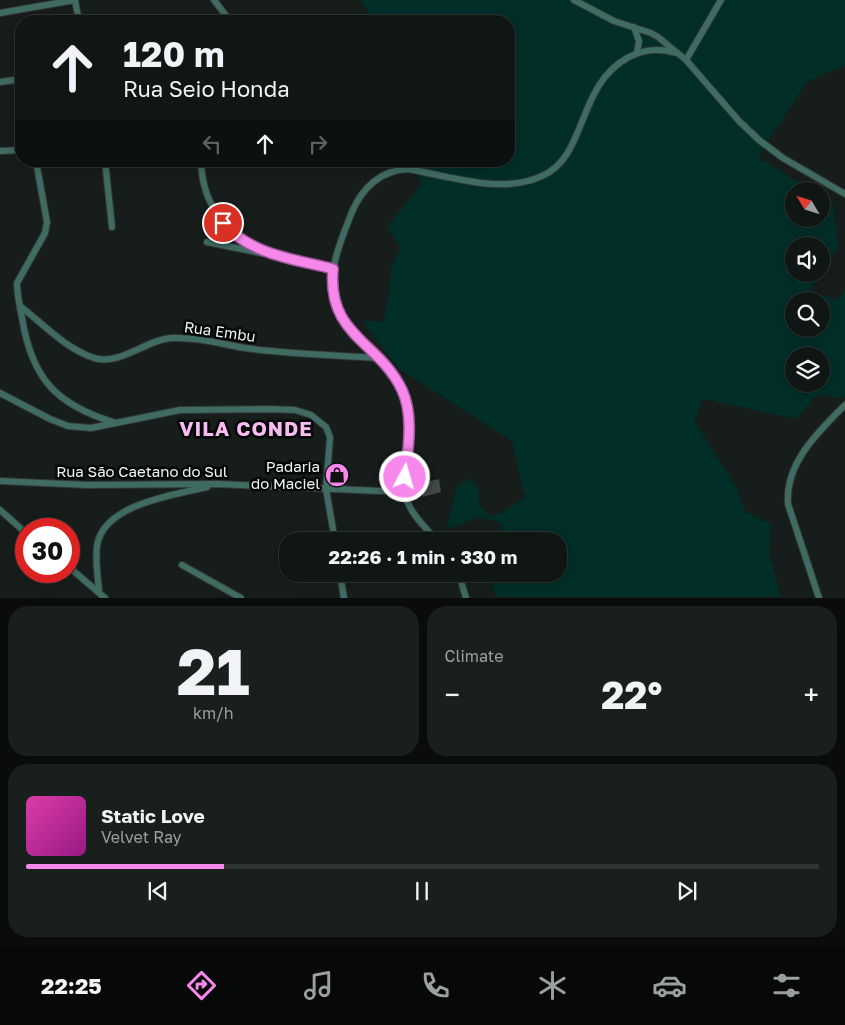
<!DOCTYPE html>
<html lang="en">
<head>
<meta charset="utf-8">
<style>
  :root { --surface:#101614; --page:#191f1d; --text:#f1f3f6; --muted:#9c9fa0; --line:#303534; --accent:#f688ec }
  body { margin:0; font-family:"Golos Text",sans-serif; background:var(--page); color:var(--text); height:100vh; display:flex; flex-direction:column; font-size:19px; white-space:nowrap }
  * { box-sizing:border-box; margin:0 }
  p { font-size:16px; color:var(--muted) }
  .icon { flex:none; width:28px; height:28px; fill:none; stroke:currentColor; stroke-width:2; stroke-linecap:round; stroke-linejoin:round }
  .map { position:relative; height:598px; overflow:hidden }
  .drawer { display:flex; flex-direction:column; gap:8px; padding:8px; background:#090c0b; flex:1 }
  .drawer>* { flex:none }
  .hud { position:absolute; left:15px; top:15px; width:500px; height:152px; border-radius:20px; box-shadow:0 2px 12px #0003,0 0 0 1px var(--line); background:#101614; color:var(--text); overflow:hidden }
  .needle { width:32px; rotate:308deg }
  .fabs { position:absolute; left:785px; top:182px; display:grid; gap:10px }
  .fabs a { display:grid; place-items:center; width:45px; height:45px; border-radius:50%; background:var(--surface); box-shadow:0 2px 12px #0003,0 0 0 1px var(--line); font-size:25px }
  .speed { position:absolute; left:15px; top:518px; display:flex; gap:10px; font-size:25px; font-weight:700; text-align:center }
  .speed>* { display:grid; place-content:center; width:65px; height:65px; border-radius:50%; background:var(--surface); box-shadow:0 2px 12px #0003,0 0 0 1px var(--line); line-height:1 }
  .speed .limit { border:8px solid #d22; background:#fff; color:#111 }
  .pin { position:absolute; display:grid; place-items:center; width:42px; height:42px; color:#fff; margin:-21px; border:2px solid #fff; border-radius:50%; box-shadow:0 1px 5px #0007 }
  .me { position:absolute; width:55px; margin:-28px; rotate:6deg; stroke-linejoin:round; filter:drop-shadow(0 0 4px #0008) }
  .turn { display:flex; align-items:center; gap:18px; height:105px; padding:0 25px; font-size:22px }
  .turn .icon { width:65px; height:65px; stroke-width:2.5 }
  .turn b { display:block; font-size:35px; line-height:42px }
  .lanes { display:flex; align-items:center; height:48px; padding:0 25px; background:#0003; justify-content:center; gap:25px; direction:ltr }
  .lanes .off { opacity:.35 }
  .big { font-size:38px; font-weight:700; line-height:1.1 }
  .drawer .tile { flex:1; display:flex; flex-direction:column; justify-content:center; gap:8px; min-width:0; padding:0 18px; border-radius:20px; background:var(--page) }
  .drawer .dial { align-items:center; gap:0 }
  .dial b { font-size:65px; line-height:1 }
  .song { display:flex; align-items:center; gap:15px }
  .cover { width:60px; height:60px; border-radius:8px; background:linear-gradient(135deg,hsl(320 70% 55%),hsl(310 70% 35%)) }
  .played { height:5px; border-radius:2px; background:linear-gradient(90deg,var(--accent) 25%,var(--line) 25%) }
  .keys { display:flex; justify-content:space-around; direction:ltr }
  .heat { display:flex; justify-content:space-between; align-items:center; font-size:28px; direction:ltr }
  .drawer .tiles { flex:1; display:grid; gap:8px; grid-template-columns:1fr 1fr }
  .tile:last-child { grid-column:span 2 }
  .trip { position:absolute; left:279px; top:532px; width:288px; height:50px; border-radius:20px; background:var(--surface); box-shadow:0 2px 12px #0003,0 0 0 1px var(--line); font-weight:700; line-height:50px; text-align:center }
  .tab-bar { display:flex; height:80px; justify-content:space-around; align-items:center; background:#060908; color:var(--muted) }
  .tab-bar .icon { width:35px; height:35px }
  .tab-bar .current { color:var(--accent) }
  .tab-bar b { font-size:22px; color:var(--text) }
  .map>svg:first-child { display:block }
  .green { fill:#022e28; fill-rule:evenodd }
  .building { fill:#414a48 }
  .lines { fill:none; stroke-linecap:round; stroke-linejoin:round }
  .minor-casing { stroke:#303735; stroke-width:8 }
  .minor { stroke:#406b63; stroke-width:6 }
  .route-casing { stroke:#a05899; stroke-width:12 }
  .route { stroke:#f688ec; stroke-width:9 }
  .labels { text-anchor:middle; dominant-baseline:central; stroke-width:5; stroke-linejoin:round; paint-order:stroke }
  .street-label { font-size:15px; fill:#f1f6f5; stroke:#040706 }
  .poi-label { font-size:15px; fill:#f1f6f5; stroke:#040706; text-anchor:end }
  .district-label { font-size:20px; font-weight:bold; letter-spacing:1px; fill:#f9bbf1; stroke:#040706 }
</style>
</head>
<body>
<div class="map">
<svg width="845" height="598" viewBox="0 0 845 598">
  <rect width="100%" height="100%" fill="#161d1b"/>
  <!-- green -->
  <path class="green" d="M361 0H845V65L807 82 758 157 813 191H794V219H821V196L833 203 838 248 810 292 838 300 845 289V398L817 395 796 419 703 399 694 421 737 488 745 511 771 524 769 553 781 597H496L489 574H558V541H484L496 534 502 523 478 517 446 530 457 486 471 478 479 490V505L493 517 525 498 512 441 398 368 362 320 384 322 392 265 401 248 387 227 421 185 418 161H509V21H373ZM794 246H821V274H794ZM794 301H821V329H794ZM794 356H821V384H794Z"/>
  <!-- building -->
  <path class="building" d="M439 479 441 492 423 497 421 483Z"/>
  <g class="lines">
    <!-- minor casing -->
    <g class="minor-casing">
      <g id="minor">
        <path d="M75 0 79 21"/>
        <path d="M214 0 230 21"/>
        <path d="M574 0 614 21 651 33 658 37 686 60 739 121 759 140 783 158 845 194"/>
        <path d="M0 13 75 0"/>
        <path d="M634 27 639 41 637 53"/>
        <path d="M686 60 721 0"/>
        <path d="M0 82 21 79"/>
        <path d="M0 151 21 150"/>
        <path d="M36 161 47 222 45 233 17 283C17 295 20 307 22 318 32 379 56 405 116 423"/>
        <path d="M105 161 112 227"/>
        <path d="M201 161C202 205 228 239 269 254 274 256 280 255 284 257 301 261 317 265 333 269"/>
        <path d="M405 161 408 169"/>
        <path d="M207 242 261 253"/>
        <path d="M20 306C43 324 66 349 94 358 121 366 146 339 173 338 198 337 221 344 245 348 288 354 333 355 377 358"/>
        <path d="M0 393 50 419 68 426 91 428 180 410 270 409 295 410 311 415 326 427 330 437 326 489 335 541"/>
        <path d="M0 481 88 485 218 484 404 492"/>
        <path d="M0 510 26 533"/>
        <path d="M438 541C425 528 408 511 404 492 403 485 405 476 406 469 408 448 412 422 406 401 402 385 390 373 379 360 367 346 351 334 341 318 321 284 339 245 352 212 362 188 381 170 408 169 449 176 502 195 542 176 588 156 576 85 629 57 646 49 659 48 677 53"/>
        <path d="M182 565 241 598"/>
        <path d="M69 567 105 598"/>
        <path d="M340 574 344 598"/>
        <path d="M459 574 466 598"/>
        <path d="M99 592C98 577 95 561 97 546 103 504 174 495 207 487"/>
        <path d="M819 598 788 504C785 463 818 432 845 405"/>
      </g>
    </g>
    <!-- minor -->
    <use href="#minor" class="minor"/>
  </g>
  <g class="lines">
    <!-- route casing -->
    <g class="route-casing">
      <path id="route" d="M223 223C251 255 294 259 333 269 327 336 379 341 402 390 414 415 408 450 405 477"/>
    </g>
    <!-- route -->
    <use href="#route" class="route"/>
  </g>
  <!-- icons -->
  <defs>
    <g id="shop-disc" transform="scale(1.25)"><circle r="9.5" fill="#f688ec" stroke="#040706"/><path d="M-5-2.5h2.3a2.7 3.5 0 0 1 5.4 0H5L5.5 6h-11ZM-1.5-2.5h3a1.5 2.3 0 0 0-3 0Z" fill="#111"/></g>
  </defs>
  <g fill-rule="evenodd">
    <use href="#shop-disc" x="337" y="475"/>
  </g>
  <g class="labels">
    <!-- street labels -->
    <g class="street-label">
      <text transform="translate(220 331) rotate(8)">Rua Embu</text>
      <text x="142" y="471">Rua São Caetano do Sul</text>
    </g>
    <!-- poi labels -->
    <g class="poi-label">
      <text x="320" y="466">Padaria<tspan x="320" dy="17">do Maciel</tspan></text>
    </g>
    <!-- district labels -->
    <g class="district-label">
      <text x="246" y="428">VILA CONDE</text>
    </g>
  </g>
</svg>
<div class="fabs">
<a><svg class="needle" viewBox="-14 -14 28 28"><path d="M0-13l5 13h-10z" fill="#e53935"/><path d="M0 13l5-13h-10z" fill="#9c9fa0"/></svg></a>
<a><svg class="icon" aria-label="sound" viewBox="0 0 24 24"><path d="M4 9h4l5-4v14l-5-4H4zM17 9q2 3 0 6"/></svg></a>
<a><svg class="icon" aria-label="search" viewBox="0 0 24 24"><circle cx="10" cy="10" r="6"/><path d="M15 15l6 6"/></svg></a>
<a><svg class="icon" aria-label="layers" viewBox="0 0 24 24"><path d="M12 4l9 5-9 5-9-5zM3 14l9 5 9-5"/></svg></a>
</div>
<div class="speed"><div class="limit">30</div></div>
<div class="pin" style="left:223px;top:223px;background:#d93025"><svg class="icon" aria-label="arrive" viewBox="0 0 24 24"><path d="M6 21V4h12l-3 4 3 4H6"/></svg></div>
<svg class="me" style="left:405px;top:477px" viewBox="-20 -20 40 40"><circle r="17" fill="#f688ec" stroke="#fff" stroke-width="3"/><path d="M0-11L8 9 0 5-8 9z" fill="#fff"/></svg>
<div class="trip">22:26 · 1 min · 330 m</div>
<div class="hud">
<div class="turn"><svg class="icon" aria-label="ahead" viewBox="0 0 24 24"><path d="M12 20V5M6 11l6-6 6 6"/></svg><div><b>120 m</b>Rua Seio Honda</div></div>
<div class="lanes"><svg class="icon off" aria-label="left" viewBox="0 0 24 24"><path d="M17 20v-9H6M10 6l-5 5 5 5"/></svg><svg class="icon" aria-label="ahead" viewBox="0 0 24 24"><path d="M12 20V5M6 11l6-6 6 6"/></svg><svg class="icon off" aria-label="right" viewBox="0 0 24 24"><path d="M7 20v-9h11M14 6l5 5-5 5"/></svg></div>
</div>
</div>
<section class="drawer">
<div class="tiles">
<div class="tile dial"><b>21</b><p>km/h</p></div>
<div class="tile"><p>Climate</p>
<div class="heat"><a>−</a><b class="big">22°</b><a>+</a></div>
</div>
<div class="tile">
<div class="song"><i class="cover"></i><div><b>Static Love</b><p>Velvet Ray</p></div></div>
<div class="played"></div>
<div class="keys"><svg class="icon" aria-label="previous" viewBox="0 0 24 24"><path d="M18 5L8 12l10 7zM5 5v14"/></svg><svg class="icon" aria-label="pause" viewBox="0 0 24 24"><path d="M8 5v14M16 5v14"/></svg><svg class="icon" aria-label="next" viewBox="0 0 24 24"><path d="M6 5l10 7-10 7zM19 5v14"/></svg></div>
</div>
</div>
</section>
<nav class="tab-bar">
<b>22:25</b>
<svg class="icon current" aria-label="directions" viewBox="0 0 24 24"><path d="M12 3l9 9-9 9-9-9zM9 14v-3h6M13 9l2 2-2 2"/></svg>
<svg class="icon" aria-label="music" viewBox="0 0 24 24"><path d="M9 18V5l10-2v13"/><circle cx="6" cy="18" r="3"/><circle cx="16" cy="16" r="3"/></svg>
<svg class="icon" aria-label="phone" viewBox="0 0 24 24"><path d="M5 4h4l2 5-3 2q2 4 5 5l2-3 5 2v4C11 20 4 13 5 4z"/></svg>
<svg class="icon" aria-label="climate" viewBox="0 0 24 24"><path d="M12 3v18M4 7l16 10M4 17L20 7"/></svg>
<svg class="icon" aria-label="car" viewBox="0 0 24 24"><path d="M5 17H2v-5l4-1 3-4h7l3 4 3 1v5h-3M9 17h6M6 11h13"/><circle cx="7" cy="17" r="2"/><circle cx="17" cy="17" r="2"/></svg>
<svg class="icon" aria-label="filters" viewBox="0 0 24 24"><path d="M4 7h16M4 17h16"/><circle cx="9" cy="7" r="2"/><circle cx="15" cy="17" r="2"/></svg>
</nav>
</body>
</html>
